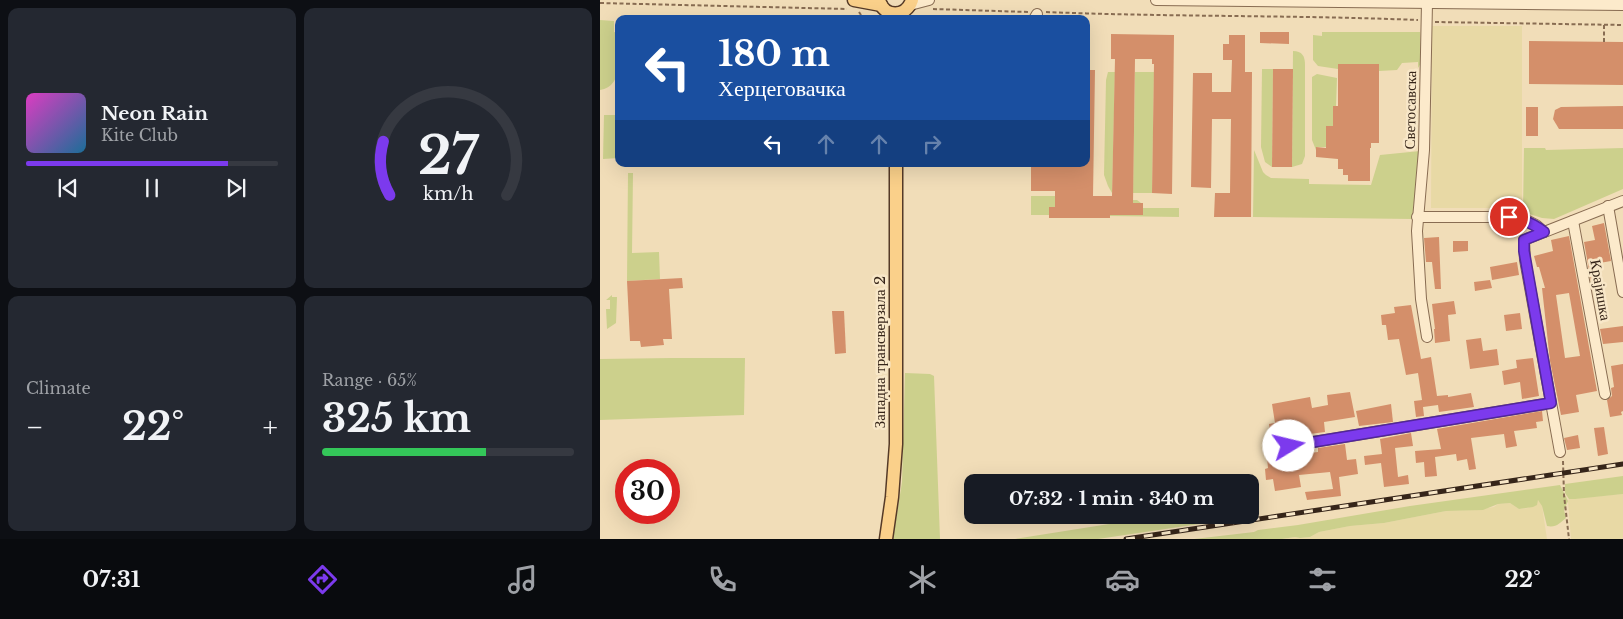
<!DOCTYPE html>
<html lang="en">
<head>
<meta charset="utf-8">
<style>
  :root { --surface:#171b24; --page:#242831; --text:#f1f3f6; --muted:#9ea1a6; --line:#363941; --accent:#7c3aed }
  body { margin:0; font-family:"Libre Baskerville",serif; background:var(--page); color:var(--text); height:100vh; display:flex; flex-direction:column; font-size:19px; white-space:nowrap }
  * { box-sizing:border-box; margin:0 }
  p { font-size:16px; color:var(--muted) }
  .icon { flex:none; width:28px; height:28px; fill:none; stroke:currentColor; stroke-width:2; stroke-linecap:round; stroke-linejoin:round }
  .map { position:relative; flex:1; overflow:hidden }
  .panel { display:flex; flex-direction:column; gap:8px; padding:8px; background:#0d0f14; width:600px }
  .panel>* { flex:none }
  .guide { position:absolute; left:15px; top:15px; width:475px; height:152px; border-radius:10px; box-shadow:0 5px 20px #0002; background:#1a4fa0; color:#fff; overflow:hidden }
  .speed { position:absolute; left:15px; top:459px; display:flex; gap:10px; font-size:25px; font-weight:700; text-align:center }
  .speed>* { display:grid; place-content:center; width:65px; height:65px; border-radius:50%; background:var(--surface); box-shadow:0 5px 20px #0002; line-height:1 }
  .speed .limit { border:8px solid #d22; background:#fff; color:#111 }
  .pin { position:absolute; display:grid; place-items:center; width:42px; height:42px; color:#fff; margin:-21px; border:2px solid #fff; border-radius:50%; box-shadow:0 1px 5px #0007 }
  .me { position:absolute; width:55px; margin:-28px; rotate:81deg; stroke-linejoin:round; filter:drop-shadow(0 0 4px #0008) }
  .turn { display:flex; align-items:center; gap:18px; height:105px; padding:0 20px; font-size:22px }
  .turn .icon { width:65px; height:65px; stroke-width:2.5 }
  .turn b { display:block; font-size:35px; line-height:42px }
  .lanes { display:flex; align-items:center; height:48px; padding:0 20px; background:#0003; justify-content:center; gap:25px; direction:ltr }
  .lanes .off { opacity:.35 }
  .big { font-size:38px; font-weight:700; line-height:1.1 }
  .panel .tile { flex:1; display:flex; flex-direction:column; justify-content:center; gap:8px; min-width:0; padding:0 18px; border-radius:10px; background:var(--page) }
  .panel .dial { align-items:center; gap:0 }
  .dial svg { height:130px; overflow:visible; fill:none; stroke:var(--line); stroke-width:7; stroke-linecap:round; text-anchor:middle }
  .dial text { fill:var(--text); stroke:none }
  .song { display:flex; align-items:center; gap:15px }
  .cover { width:60px; height:60px; border-radius:8px; background:linear-gradient(135deg,hsl(310 70% 55%),hsl(200 70% 35%)) }
  .played { height:5px; border-radius:2px; background:linear-gradient(90deg,var(--accent) 80%,var(--line) 80%) }
  .keys { display:flex; justify-content:space-around; direction:ltr }
  .heat { display:flex; justify-content:space-between; align-items:center; font-size:28px; direction:ltr }
  .charge { height:8px; border-radius:4px; background:linear-gradient(90deg,#34c759 65%,var(--line) 0) }
  .panel .tiles { flex:1; display:grid; gap:8px; grid-template-columns:repeat(2,1fr) }
  .trip { position:absolute; left:364px; top:474px; width:295px; height:50px; border-radius:10px; background:var(--surface); box-shadow:0 5px 20px #0002; font-weight:700; line-height:50px; text-align:center }
  .dock { display:flex; height:80px; justify-content:space-around; align-items:center; background:#090b0e; color:var(--muted) }
  .dock .icon { width:35px; height:35px }
  .dock .on { color:var(--accent) }
  .dock b { font-size:22px; color:var(--text) }
  main { display:flex; flex:1; min-height:0 }
  .map>svg:first-child { display:block }
  .farmland { fill:#e8d9a5 }
  .green { fill:#ccd08c }
  .building { fill:#d48f6a; fill-rule:evenodd }
  .lines { fill:none; stroke-linecap:round; stroke-linejoin:round }
  .minor-casing { stroke:#886c52; stroke-width:12 }
  .major-casing { stroke:#553a27; stroke-width:15 }
  .path { stroke:#886c52; stroke-width:2; stroke-dasharray:4 2.5; stroke-linecap:butt }
  .minor { stroke:#fceacb; stroke-width:10 }
  .major { stroke:#fad08a; stroke-width:12 }
  .rail-casing { stroke:#362519; stroke-width:5 }
  .rail { stroke:#f8e7c8; stroke-width:3; stroke-dasharray:9; stroke-linecap:butt }
  .route-casing { stroke:#51269a; stroke-width:12 }
  .route { stroke:#7c3aed; stroke-width:9 }
  .labels { text-anchor:middle; dominant-baseline:central; stroke-width:5; stroke-linejoin:round; paint-order:stroke }
  .street-label { font-size:15px; fill:#362519; stroke:#f8e7c8 }
</style>
</head>
<body>
<main>
<section class="panel">
<div class="tiles">
<div class="tile">
<div class="song"><i class="cover"></i><div><b>Neon Rain</b><p>Kite Club</p></div></div>
<div class="played"></div>
<div class="keys"><svg class="icon" aria-label="previous" viewBox="0 0 24 24"><path d="M18 5L8 12l10 7zM5 5v14"/></svg><svg class="icon" aria-label="pause" viewBox="0 0 24 24"><path d="M8 5v14M16 5v14"/></svg><svg class="icon" aria-label="next" viewBox="0 0 24 24"><path d="M6 5l10 7-10 7zM19 5v14"/></svg></div>
</div>
<div class="tile dial"><svg viewBox="0 0 100 80">
<path d="M14 69A42 42 0 1 1 86 69"/>
<path d="M14 69A42 42 0 0 1 10 36" stroke="#7c3aed"/>
<text x="50" y="56" font-size="32" font-weight="700">27</text>
<text x="50" y="72" font-size="11">km/h</text>
</svg></div>
<div class="tile"><p>Climate</p>
<div class="heat"><a>−</a><b class="big">22°</b><a>+</a></div>
</div>
<div class="tile"><p>Range · 65%</p><b class="big">325 km</b><div class="charge"></div></div>
</div>
</section>
<div class="map">
<svg width="1023" height="539" viewBox="0 0 1023 539">
  <rect width="100%" height="100%" fill="#f1ddb8"/>
  <!-- farmland -->
  <g class="farmland">
    <path d="M832 26H922V208H831Z"/>
    <path d="M1023 494V539H971L968 501 969 499Z"/>
    <path d="M939 500 942 506 947 539H682L695 537 700 538 710 537 719 532 750 526 784 523 846 511 877 510 894 507 898 504 910 503 919 509 928 508Z"/>
  </g>
  <!-- green -->
  <g class="green">
    <path d="M0 20 14 21V32L19 33C19 52 25 86 0 90Z"/>
    <path d="M722 32H820L821 63 818 68V62L802 63 797 70 779 71V64H738V69L718 66 713 60V35L722 36Z"/>
    <path d="M693 51C702 51 705 56 705 65V156L702 164 692 167Z"/>
    <path d="M662 69H673L672 167 665 162 661 147Z"/>
    <path d="M508 72H515L512 193 508 186 504 175 506 80Z"/>
    <path d="M535 72H554L552 193H533Z"/>
    <path d="M717 74 737 78 736 106H733V126L726 127V147H717L716 150 712 140V77Z"/>
    <path d="M4 115H19V158L3 159Z"/>
    <path d="M924 148H945L946 150 1023 148V189L954 219 942 218 923 212Z"/>
    <path d="M654 150 663 172 666 175 671 178 709 179V184L771 185 780 155 820 151 812 219 653 217Z"/>
    <path d="M28 173H33L32 253 59 252 60 279 27 281Z"/>
    <path d="M431 196H455V207H449V215H431Z"/>
    <path d="M510 200H537L541 203 512 215H542L543 208H579V217L510 216Z"/>
    <path d="M12 295V297H17L16 323 7 329 6 309H10V300H6Z"/>
    <path d="M71 358H145L144 415 0 420V359Z"/>
    <path d="M305 373 330 374 334 376 340 539H293L302 482Z"/>
    <path d="M1023 476V494L975 499H969L965 493V484Z"/>
    <path d="M960 485 968 501 964 510 966 518C960 523 956 528 947 526L942 506 938 500 937 505 933 507 919 509 910 503 898 504 883 510 846 511 784 523 750 526 719 532 710 537 700 538 695 537 682 539H594L654 532 658 530 698 525 810 506Z"/>
    <path d="M566 515H647L646 517 498 539H415Z"/>
  </g>
  <!-- building -->
  <g class="building">
    <path d="M660 32H689V44L660 43Z"/>
    <path d="M511 34 574 35 572 194 552 193 554 64H552V59H535L533 203H543V215H510V218H449V207H455V191H431V164H486V70H495L493 196H512L515 59H511Z"/>
    <path d="M629 35H645V72H652L651 217H614L615 193H630L631 119H612L611 188 591 187 593 73H612V92H631L632 60H623V44H629Z"/>
    <path d="M929 41 1023 42V85L929 84Z"/>
    <path d="M738 64H779V143H771V148H770V181H748V175H743V169H738V159L716 157V147L726 148V126H733V106H738Z"/>
    <path d="M673 69H693L692 167H672Z"/>
    <path d="M1023 106V129H959L953 119 955 110 961 107Z"/>
    <rect x="926" y="107" width="12" height="29"/>
    <path d="M1004 223 1011 261 994 264 997 280 991 281 984 242 995 240 992 226Z"/>
    <path d="M969 236 997 391 976 395 979 412 961 415 950 361 942 288H945L939 267H937L934 256 953 251 951 240ZM969 293 980 356 965 358 956 295Z"/>
    <path d="M839 237 841 289H835L832 262H826L824 238Z"/>
    <path d="M853 241H868V251L853 252Z"/>
    <path d="M917 262 919 275 892 280 890 267Z"/>
    <path d="M82 278 83 288 69 289 72 339H63L64 345 41 347 40 341H30L27 281Z"/>
    <path d="M890 280 892 288 875 291 874 282Z"/>
    <path d="M854 301 856 314 848 315 850 341 835 343 834 329H835L832 304Z"/>
    <path d="M811 305 821 359 831 357 837 396 848 395V397L871 393 874 407 839 412 838 405 823 407 824 416 816 417 814 401 822 400 818 373 806 375 799 339 788 340 786 325H782L781 315 795 313 794 307Z"/>
    <path d="M232 311H244L246 353 235 354Z"/>
    <path d="M920 313 922 329 906 331 904 315Z"/>
    <path d="M1023 326V342L1003 344 1000 329Z"/>
    <path d="M881 338 883 351 897 349 899 365 870 369 866 340Z"/>
    <path d="M933 358 939 396 922 399 920 382 904 385 902 371 917 368 916 360Z"/>
    <path d="M1023 364V411L1021 412 1022 415 1010 417 1007 400 1012 396 1011 388 1014 387 1011 366Z"/>
    <path d="M750 392 755 417 724 422 725 432 671 439 669 424 675 423 672 404 710 397 712 408 728 405 727 395Z"/>
    <path d="M791 404 793 422 759 426 756 411Z"/>
    <path d="M942 411 943 421 936 422 937 428 914 431 917 446 906 448 904 434 871 438 876 469 869 470 867 459 857 461 856 454 835 457 837 476 825 477 824 462 816 463 815 451 841 449 837 429Z"/>
    <path d="M1004 427 1008 454 998 456 994 428Z"/>
    <path d="M811 433 813 446 795 448 798 477 808 475 809 484 784 487 781 463 765 465 764 456 782 454 780 439Z"/>
    <path d="M978 435 980 448 967 450 964 438Z"/>
    <path d="M745 444 747 460 756 459 758 474 739 477 741 496 707 500 705 492 733 489 730 472 699 475 701 487 682 490 675 491 673 479 666 480 665 469 668 468 667 458 718 452V448Z"/>
  </g>
  <g class="lines">
    <!-- minor casing -->
    <g class="minor-casing">
      <g id="minor">
        <path d="M556 0 1023 5"/>
        <path d="M827 3 824 150 817 231 821 299 827 337"/>
        <path d="M310 5 329 0"/>
        <path d="M434 19 437 14"/>
        <path d="M1008 206 1023 292"/>
        <path d="M817 217H909L926 220 936 225 944 232"/>
        <path d="M973 221 1005 394"/>
        <path d="M670 449 951 403"/>
        <path d="M960 452 925 260 924 240 1023 201"/>
      </g>
    </g>
    <!-- major casing -->
    <g class="major-casing">
      <g id="major">
        <path d="M254 0 281 5"/>
        <path d="M279 0C284 18 306 18 312 0"/>
        <path d="M286 539 292 497 296 444V164"/>
      </g>
    </g>
    <!-- path -->
    <g class="path">
      <path d="M0 3 247 9"/>
      <path d="M333 9 428 12"/>
      <path d="M259 12 261 15 272 19"/>
      <path d="M446 12C570 17 694 15 818 20"/>
      <path d="M835 22 1023 25"/>
      <path d="M1004 25V42"/>
      <path d="M963 461 964 495 969 539"/>
    </g>
    <!-- minor -->
    <use href="#minor" class="minor"/>
    <!-- major -->
    <use href="#major" class="major"/>
    <!-- rail casing -->
    <g class="rail-casing">
      <path id="rail" d="M526 539 1023 464"/>
    </g>
    <!-- rail -->
    <use href="#rail" class="rail"/>
  </g>
  <g class="lines">
    <!-- route casing -->
    <g class="route-casing">
      <path id="route" d="M689 446 951 403 924 251V240L944 232C933 223 923 219 909 217"/>
    </g>
    <!-- route -->
    <use href="#route" class="route"/>
  </g>
  <g class="labels">
    <!-- street labels -->
    <g class="street-label">
      <text transform="translate(810 110) rotate(-89)">Светосавска</text>
      <text transform="translate(1001 290) rotate(80)">Крајишка</text>
      <text transform="translate(279 352) rotate(-90)">Западна трансверзала 2</text>
    </g>
  </g>
</svg>
<div class="speed"><div class="limit">30</div></div>
<div class="pin" style="left:909px;top:217px;background:#d93025"><svg class="icon" aria-label="arrive" viewBox="0 0 24 24"><path d="M6 21V4h12l-3 4 3 4H6"/></svg></div>
<svg class="me" style="left:689px;top:446px" viewBox="-20 -20 40 40"><circle r="19" fill="#fff"/><path d="M0-13L10 11 0 6-10 11z" fill="#7c3aed"/></svg>
<div class="trip">07:32 · 1 min · 340 m</div>
<div class="guide">
<div class="turn"><svg class="icon" aria-label="left" viewBox="0 0 24 24"><path d="M17 20v-9H6M10 6l-5 5 5 5"/></svg><div><b>180 m</b>Херцеговачка</div></div>
<div class="lanes"><svg class="icon" aria-label="left" viewBox="0 0 24 24"><path d="M17 20v-9H6M10 6l-5 5 5 5"/></svg><svg class="icon off" aria-label="ahead" viewBox="0 0 24 24"><path d="M12 20V5M6 11l6-6 6 6"/></svg><svg class="icon off" aria-label="ahead" viewBox="0 0 24 24"><path d="M12 20V5M6 11l6-6 6 6"/></svg><svg class="icon off" aria-label="right" viewBox="0 0 24 24"><path d="M7 20v-9h11M14 6l5 5-5 5"/></svg></div>
</div>
</div>
</main>
<nav class="dock">
<b>07:31</b>
<svg class="icon on" aria-label="directions" viewBox="0 0 24 24"><path d="M12 3l9 9-9 9-9-9zM9 14v-3h6M13 9l2 2-2 2"/></svg>
<svg class="icon" aria-label="music" viewBox="0 0 24 24"><path d="M9 18V5l10-2v13"/><circle cx="6" cy="18" r="3"/><circle cx="16" cy="16" r="3"/></svg>
<svg class="icon" aria-label="phone" viewBox="0 0 24 24"><path d="M5 4h4l2 5-3 2q2 4 5 5l2-3 5 2v4C11 20 4 13 5 4z"/></svg>
<svg class="icon" aria-label="climate" viewBox="0 0 24 24"><path d="M12 3v18M4 7l16 10M4 17L20 7"/></svg>
<svg class="icon" aria-label="car" viewBox="0 0 24 24"><path d="M5 17H2v-5l4-1 3-4h7l3 4 3 1v5h-3M9 17h6M6 11h13"/><circle cx="7" cy="17" r="2"/><circle cx="17" cy="17" r="2"/></svg>
<svg class="icon" aria-label="filters" viewBox="0 0 24 24"><path d="M4 7h16M4 17h16"/><circle cx="9" cy="7" r="2"/><circle cx="15" cy="17" r="2"/></svg>
<b>22°</b>
</nav>
</body>
</html>
